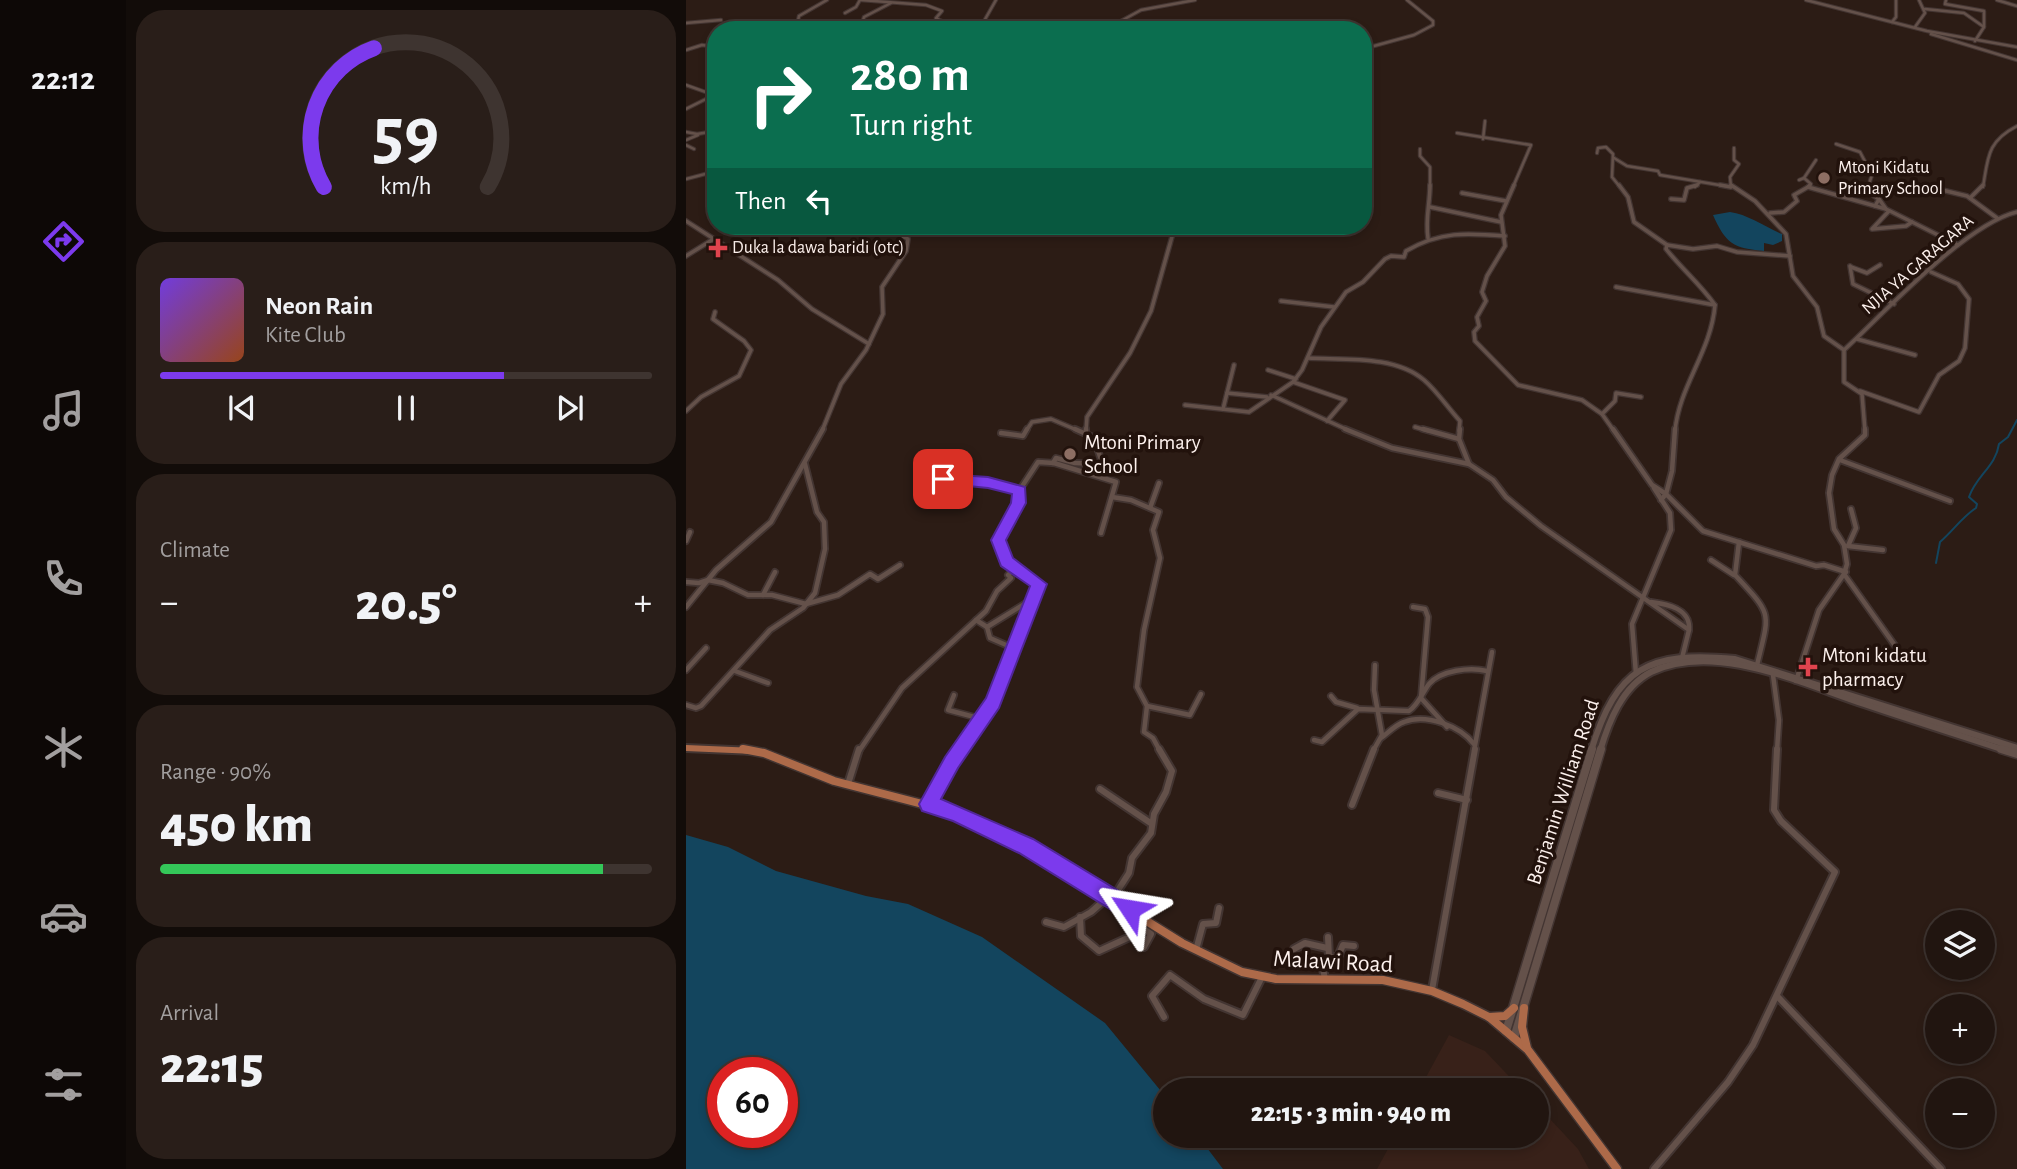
<!DOCTYPE html>
<html lang="en">
<head>
<meta charset="utf-8">
<style>
  :root { --surface:#211510; --page:#291e19; --text:#f1f3f6; --muted:#a29f9f; --line:#3e3430; --accent:#7c3aed }
  body { margin:0; font-family:"Alegreya Sans",sans-serif; background:var(--page); color:var(--text); height:100vh; display:flex; flex-direction:column; font-size:26px; white-space:nowrap }
  * { box-sizing:border-box; margin:0 }
  p { font-size:23px; color:var(--muted) }
  .icon { flex:none; width:38px; height:38px; fill:none; stroke:currentColor; stroke-width:2; stroke-linecap:round; stroke-linejoin:round }
  .map { position:relative; flex:1; overflow:hidden }
  .side { display:flex; flex-direction:column; gap:10px; padding:10px; background:#120c09; width:560px }
  .side>* { flex:none }
  .top-card { position:absolute; left:21px; top:21px; width:665px; height:214px; border-radius:28px; box-shadow:0 4px 10px #0003,0 0 0 2px var(--line); background:#0b6e4f; color:#fff; overflow:hidden }
  .buttons { position:absolute; left:1239px; top:910px; display:grid; gap:14px }
  .buttons a { display:grid; place-items:center; width:70px; height:70px; border-radius:50%; background:var(--surface); box-shadow:0 4px 10px #0003,0 0 0 2px var(--line); font-size:35px }
  .speed { position:absolute; left:21px; top:1057px; display:flex; gap:14px; font-size:35px; font-weight:700; text-align:center }
  .speed>* { display:grid; place-content:center; width:91px; height:91px; border-radius:50%; background:var(--surface); box-shadow:0 4px 10px #0003,0 0 0 2px var(--line); line-height:1 }
  .speed .limit { border:10px solid #d22; background:#fff; color:#111 }
  .pin { position:absolute; display:grid; place-items:center; width:60px; height:60px; color:#fff; margin:-30px; border-radius:14px; box-shadow:0 4px 10px #0006 }
  .me { position:absolute; width:77px; margin:-38px; rotate:303deg; stroke-linejoin:round; filter:drop-shadow(0 0 5px #0008) }
  .turn { display:flex; align-items:center; gap:24px; height:147px; padding:0 28px; font-size:32px }
  .turn .icon { width:91px; height:91px; stroke-width:2.5 }
  .turn b { display:block; font-size:49px; line-height:60px }
  .then { display:flex; align-items:center; height:66px; padding:0 28px; background:#0003; gap:14px; font-size:26px }
  .big { font-size:52px; font-weight:800; line-height:1.1 }
  .side .tile { flex:1; display:flex; flex-direction:column; justify-content:center; gap:10px; min-width:0; padding:0 24px; border-radius:28px; background:var(--page) }
  .side .dial { align-items:center; gap:0 }
  .dial svg { height:182px; overflow:visible; fill:none; stroke:var(--line); stroke-width:7; stroke-linecap:round; text-anchor:middle }
  .dial text { fill:var(--text); stroke:none }
  .song { display:flex; align-items:center; gap:21px }
  .cover { width:84px; height:84px; border-radius:10px; background:linear-gradient(135deg,hsl(260 70% 55%),hsl(20 70% 35%)) }
  .played { height:7px; border-radius:4px; background:linear-gradient(90deg,var(--accent) 70%,var(--line) 70%) }
  .keys { display:flex; justify-content:space-around; direction:ltr }
  .heat { display:flex; justify-content:space-between; align-items:center; font-size:38px; direction:ltr }
  .charge { height:10px; border-radius:5px; background:linear-gradient(90deg,#34c759 90%,var(--line) 0) }
  .trip { position:absolute; left:467px; top:1078px; width:396px; height:70px; border-radius:35px; background:var(--surface); box-shadow:0 4px 10px #0003,0 0 0 2px var(--line); font-weight:800; line-height:70px; text-align:center }
  main { display:flex; flex:1; min-height:0 }
  .dock { display:flex; flex-direction:column; width:126px; justify-content:space-around; align-items:center; background:#0d0806; color:var(--muted) }
  .dock .icon { width:49px; height:49px }
  .dock .on { color:var(--accent) }
  .dock b { font-size:32px; color:var(--text) }
  .map>svg:first-child { display:block }
  .built { fill:#382119 }
  .water { fill:#13455e; fill-rule:evenodd }
  .lines { fill:none; stroke-linecap:round; stroke-linejoin:round }
  .stream { stroke:#13455e; stroke-width:2 }
  .minor-far3-casing { stroke:#433532; stroke-width:4.5 }
  .minor-far2-casing { stroke:#433532; stroke-width:6 }
  .minor-far1-casing { stroke:#433532; stroke-width:8 }
  .minor-casing { stroke:#433532; stroke-width:10 }
  .secondary-far1-casing { stroke:#433532; stroke-width:10 }
  .secondary-casing { stroke:#433532; stroke-width:11 }
  .primary-far1-casing { stroke:#433532; stroke-width:10 }
  .primary-casing { stroke:#433532; stroke-width:11 }
  .minor-far3 { stroke:#64514a; stroke-width:2.5 }
  .minor-far2 { stroke:#64514a; stroke-width:3.5 }
  .minor-far1 { stroke:#64514a; stroke-width:4.5 }
  .minor { stroke:#64514a; stroke-width:6 }
  .secondary-far1 { stroke:#64514a; stroke-width:6 }
  .secondary { stroke:#64514a; stroke-width:8 }
  .primary-far1 { stroke:#ad6a49; stroke-width:6 }
  .primary { stroke:#ad6a49; stroke-width:8 }
  .route { fill:#7c3aed; stroke:#51269a; stroke-width:2 }
  .education-dot { fill:#8d6e63; stroke:#22120c; stroke-width:2.5 }
  .health-dot { fill:#e0444e; stroke:#22120c; stroke-width:2.5 }
  .labels { text-anchor:middle; dominant-baseline:central; stroke-width:7; stroke-linejoin:round; paint-order:stroke }
  .far-poi-label { font-size:18px; fill:#fdf1ed; stroke:#22120c; text-anchor:start }
  .far-street-label { font-size:18px; fill:#fdf1ed; stroke:#22120c }
  .poi-label { font-size:21px; fill:#fdf1ed; stroke:#22120c; text-anchor:start }
  .street-label { font-size:21px; fill:#fdf1ed; stroke:#22120c }
  .near-street-label { font-size:24px; fill:#fdf1ed; stroke:#22120c }
</style>
</head>
<body>
<main>
<nav class="dock">
<b>22:12</b>
<svg class="icon on" aria-label="directions" viewBox="0 0 24 24"><path d="M12 3l9 9-9 9-9-9zM9 14v-3h6M13 9l2 2-2 2"/></svg>
<svg class="icon" aria-label="music" viewBox="0 0 24 24"><path d="M9 18V5l10-2v13"/><circle cx="6" cy="18" r="3"/><circle cx="16" cy="16" r="3"/></svg>
<svg class="icon" aria-label="phone" viewBox="0 0 24 24"><path d="M5 4h4l2 5-3 2q2 4 5 5l2-3 5 2v4C11 20 4 13 5 4z"/></svg>
<svg class="icon" aria-label="climate" viewBox="0 0 24 24"><path d="M12 3v18M4 7l16 10M4 17L20 7"/></svg>
<svg class="icon" aria-label="car" viewBox="0 0 24 24"><path d="M5 17H2v-5l4-1 3-4h7l3 4 3 1v5h-3M9 17h6M6 11h13"/><circle cx="7" cy="17" r="2"/><circle cx="17" cy="17" r="2"/></svg>
<svg class="icon" aria-label="filters" viewBox="0 0 24 24"><path d="M4 7h16M4 17h16"/><circle cx="9" cy="7" r="2"/><circle cx="15" cy="17" r="2"/></svg>
</nav>
<section class="side">
<div class="tile dial"><svg viewBox="0 0 100 80">
<path d="M14 69A42 42 0 1 1 86 69"/>
<path d="M14 69A42 42 0 0 1 36 8" stroke="#7c3aed"/>
<text x="50" y="56" font-size="32" font-weight="700">59</text>
<text x="50" y="72" font-size="11">km/h</text>
</svg></div>
<div class="tile">
<div class="song"><i class="cover"></i><div><b>Neon Rain</b><p>Kite Club</p></div></div>
<div class="played"></div>
<div class="keys"><svg class="icon" aria-label="previous" viewBox="0 0 24 24"><path d="M18 5L8 12l10 7zM5 5v14"/></svg><svg class="icon" aria-label="pause" viewBox="0 0 24 24"><path d="M8 5v14M16 5v14"/></svg><svg class="icon" aria-label="next" viewBox="0 0 24 24"><path d="M6 5l10 7-10 7zM19 5v14"/></svg></div>
</div>
<div class="tile"><p>Climate</p>
<div class="heat"><a>−</a><b class="big">20.5°</b><a>+</a></div>
</div>
<div class="tile"><p>Range · 90%</p><b class="big">450 km</b><div class="charge"></div></div>
<div class="tile"><p>Arrival</p><b class="big">22:15</b></div>
</section>
<div class="map">
<svg width="1331" height="1169" viewBox="0 0 1331 1169">
  <rect width="100%" height="100%" fill="#2c1c15"/>
  <!-- built -->
  <g class="built">
    <path d="M763 1035 799 1051 836 1090H733Z"/>
    <path d="M851 1105 892 1149 903 1169H691L709 1136H850Z"/>
  </g>
  <!-- water -->
  <g class="water">
    <path d="M1044 212C1061 214 1079 227 1096 234V241L1087 245 1078 243V251C1047 248 1040 244 1027 215Z"/>
    <path d="M0 835 42 847 90 871 180 896 222 904 296 937 419 1023 479 1096 480 1136H512L537 1169H0ZM37 1073H96V1132H37Z"/>
  </g>
  <g class="lines">
    <!-- stream -->
    <path class="stream" d="M1250 563 1254 542C1267 531 1276 517 1290 508L1291 504 1283 497C1290 476 1310 466 1313 444L1322 437 1331 420"/>
    <!-- minor-far3 casing -->
    <g class="minor-far3-casing">
      <g id="minor-far3">
        <path d="M175 0 240 5 256 11 250 18C261 26 275 22 286 30"/>
        <path d="M1120 0 1241 31 1331 47"/>
        <path d="M1260 0 1259 4 1298 11V27L1289 41"/>
        <path d="M1311 0 1331 6"/>
        <path d="M1239 9 1278 13 1298 27"/>
        <path d="M159 13 170 7 174 0"/>
        <path d="M1206 22 1210 17V0"/>
        <path d="M0 23 35 20"/>
        <path d="M1229 27 1239 13 1233 0"/>
        <path d="M110 30 113 16 141 0"/>
        <path d="M185 30 175 27 178 17 205 3"/>
        <path d="M293 30 310 0"/>
        <path d="M321 30 326 27"/>
        <path d="M398 30 435 21 455 10 509 0"/>
        <path d="M1245 34 1331 60"/>
        <path d="M677 49 728 35 747 25V21L721 0"/>
        <path d="M0 50 16 45 30 47"/>
        <path d="M0 85 28 95 0 109"/>
        <path d="M0 132 11 134 30 131"/>
        <path d="M771 133 845 145 827 187"/>
        <path d="M797 139 799 121"/>
        <path d="M0 140 12 135"/>
        <path d="M1150 144 1174 152 1186 175 1182 187"/>
        <path d="M0 145 8 149"/>
        <path d="M734 149V156L744 167V187"/>
        <path d="M911 153 912 148 920 147 927 154 926 177 934 187"/>
        <path d="M928 158 941 166 972 171 974 175 1045 187"/>
        <path d="M23 173 30 170"/>
        <path d="M1118 178 1130 160"/>
        <path d="M0 179 23 173 30 179"/>
        <path d="M1113 180 1118 178 1125 184 1122 187"/>
        <path d="M1009 187 1014 182"/>
        <path d="M1045 187 1044 177 1053 164 1048 160V148"/>
        <path d="M1297 187C1302 158 1301 141 1331 126"/>
      </g>
    </g>
    <!-- minor-far2 casing -->
    <g class="minor-far2-casing">
      <g id="minor-far2">
        <path d="M828 185 815 215 819 246 801 276 796 292 800 301 791 317 793 326 788 332 789 341 832 385 896 400 916 414 928 431"/>
        <path d="M933 185 942 197 948 222 981 245 980 249C996 269 1014 284 1029 305 1025 352 993 386 989 431"/>
        <path d="M1034 185 1045 187"/>
        <path d="M1045 185 1069 201 1100 234 1107 276 1131 307 1138 336 1158 350V382L1176 394 1179 431"/>
        <path d="M1124 185 1122 187 1200 209 1272 245"/>
        <path d="M1182 185 1180 191 1193 199 1189 206"/>
        <path d="M1256 190 1281 196 1311 218"/>
        <path d="M776 193 820 201"/>
        <path d="M1284 198 1297 185"/>
        <path d="M985 199 998 200 1001 188 1011 185"/>
        <path d="M1193 199 1200 209"/>
        <path d="M744 207 815 222"/>
        <path d="M1203 211 1186 229 1220 226 1226 222"/>
        <path d="M1084 213 1098 212 1111 201 1108 195 1122 187"/>
        <path d="M0 221 92 280 126 309 183 344"/>
        <path d="M742 238C739 219 744 204 744 185"/>
        <path d="M981 245 1007 249 1031 246 1051 252 1104 256"/>
        <path d="M0 256 26 240"/>
        <path d="M1164 266 1167 284 1208 304"/>
        <path d="M1165 267 1181 273 1194 265"/>
        <path d="M930 287 1029 305"/>
        <path d="M595 301 648 307"/>
        <path d="M1171 339 1229 355"/>
        <path d="M1158 350C1199 312 1280 224 1331 212"/>
        <path d="M622 358C658 360 709 355 738 380 751 391 762 408 774 421L773 431"/>
        <path d="M582 370 610 379"/>
        <path d="M607 382 659 400 641 421"/>
        <path d="M1174 391 1233 412 1253 375 1273 361 1279 348 1283 299 1272 284 1245 272"/>
        <path d="M541 393 581 397"/>
        <path d="M585 395 664 431"/>
        <path d="M499 405 563 412 607 382 616 370 635 327 660 292 677 282 699 259 705 256 718 257 720 251C754 231 781 233 819 236"/>
        <path d="M537 409 548 365"/>
        <path d="M0 411 15 397 53 376 65 350 58 341 27 319 29 312"/>
        <path d="M916 414 929 401 930 393 955 397"/>
        <path d="M729 427 743 431"/>
        <path d="M136 431 155 384 180 350 197 314 196 287 220 251 222 239 216 236 210 226"/>
        <path d="M340 431 346 422 365 419 393 431"/>
        <path d="M400 431 401 417 444 353 465 311 489 226"/>
      </g>
    </g>
    <!-- minor-far1 casing -->
    <g class="minor-far1-casing">
      <g id="minor-far1">
        <path d="M389 429 400 434"/>
        <path d="M400 429V434L407 437 416 462 414 476"/>
        <path d="M659 429 706 448 783 464 807 480 820 497 855 526 1003 630 996 658"/>
        <path d="M737 429 773 439"/>
        <path d="M774 429 773 439 783 464"/>
        <path d="M927 429 966 485 980 494 975 500"/>
        <path d="M989 429 986 471 980 494 1017 531 1130 566 1138 565 1160 572"/>
        <path d="M315 433 337 436 341 429"/>
        <path d="M1154 460 1264 501"/>
        <path d="M367 463 370 458 389 463 416 464"/>
        <path d="M232 477 302 483 333 491"/>
        <path d="M426 497 445 500 473 512 467 530 474 558 458 630 451 687 461 706 458 732 467 738 474 751"/>
        <path d="M464 508 473 483"/>
        <path d="M0 541 4 532"/>
        <path d="M1053 542 1049 575C1087 616 1084 611 1071 665"/>
        <path d="M1162 546 1170 528 1165 509"/>
        <path d="M1162 546 1197 550"/>
        <path d="M1025 560 1048 575"/>
        <path d="M1158 574 1210 647"/>
        <path d="M0 582 13 583 22 580 37 583 62 595H86L120 604 152 595 184 574 192 579 214 565"/>
        <path d="M77 595 89 572"/>
        <path d="M965 602C982 604 1005 609 1003 630"/>
        <path d="M0 607 30 570 85 522 137 429"/>
        <path d="M727 607 739 609 742 617 735 698 761 727"/>
        <path d="M290 620 301 627 304 638 327 648"/>
        <path d="M301 627 345 600"/>
        <path d="M0 670 20 648"/>
        <path d="M49 671 82 683"/>
        <path d="M950 674 946 624 985 530 984 513 968 488"/>
        <path d="M1087 675 1093 720 1091 751"/>
        <path d="M1110 681 1133 610 1158 574 1161 564 1158 545 1148 529 1143 493 1146 475 1153 459 1179 435V429"/>
        <path d="M268 695 262 710 296 719"/>
        <path d="M645 696 650 702 671 708"/>
        <path d="M0 705 10 708 15 706 84 630 117 608 129 593 139 549 138 522 131 512 119 464"/>
        <path d="M461 706 504 715 515 694"/>
        <path d="M695 738C702 733 709 725 718 722 740 713 774 726 788 744"/>
        <path d="M628 740 636 742 672 709 723 711C733 704 736 693 743 684 755 670 784 667 801 671"/>
        <path d="M173 751 216 688 300 611 311 591 325 578 322 575 328 569 315 551 312 540 332 503 333 491 352 462 368 463 430 482 415 533"/>
        <path d="M273 751 307 702 352 590 353 584 346 577 328 569"/>
        <path d="M687 751 696 735 688 690 689 665"/>
        <path d="M788 751 806 652"/>
      </g>
    </g>
    <!-- minor casing -->
    <g class="minor-casing">
      <g id="minor">
        <path d="M162 784 173 749"/>
        <path d="M414 789 466 824"/>
        <path d="M752 793 781 800"/>
        <path d="M243 804 275 749"/>
        <path d="M666 805 688 749"/>
        <path d="M427 898 443 873 446 858 465 833 468 814 480 792 486 771 473 749"/>
        <path d="M394 917 395 936 413 951 459 930 465 934 458 947"/>
        <path d="M360 922 378 927 405 912 422 897"/>
        <path d="M608 949 619 943 641 948"/>
        <path d="M510 950 517 924 530 923 533 908"/>
        <path d="M643 957H652L657 945 668 946"/>
        <path d="M639 979 637 969 643 957 642 937"/>
        <path d="M746 990 789 749"/>
        <path d="M1092 997 1255 1169"/>
        <path d="M478 1017 466 996 484 975 518 999 557 1015 576 977"/>
        <path d="M968 1169 1042 1082 1067 1045 1149 872 1095 821 1088 810 1091 749"/>
      </g>
    </g>
    <!-- secondary-far1 casing -->
    <g class="secondary-far1-casing">
      <g id="secondary-far1">
        <path d="M905 751C931 667 962 651 1049 659L1331 748"/>
        <path d="M914 751C923 721 936 687 965 672 1029 641 1117 684 1178 704 1225 720 1273 735 1321 751"/>
      </g>
    </g>
    <!-- secondary casing -->
    <g class="secondary-casing">
      <g id="secondary">
        <path d="M1315 749 1331 754"/>
        <path d="M820 1031 906 749"/>
        <path d="M828 1038 915 749"/>
      </g>
    </g>
    <!-- primary-far1 casing -->
    <g class="primary-far1-casing">
      <path id="primary-far1" d="M0 748 69 751"/>
    </g>
    <!-- primary casing -->
    <g class="primary-casing">
      <g id="primary">
        <path d="M57 749 78 753 148 781 271 813 340 846 496 943 556 972 590 979 697 980 746 991 777 1004 803 1017 842 1050 931 1169"/>
        <path d="M838 1008 836 1027 841 1048"/>
        <path d="M803 1017 819 1016 828 1008"/>
      </g>
    </g>
    <!-- minor-far3 -->
    <use href="#minor-far3" class="minor-far3"/>
    <!-- minor-far2 -->
    <use href="#minor-far2" class="minor-far2"/>
    <!-- minor-far1 -->
    <use href="#minor-far1" class="minor-far1"/>
    <!-- minor -->
    <use href="#minor" class="minor"/>
    <!-- secondary-far1 -->
    <use href="#secondary-far1" class="secondary-far1"/>
    <!-- secondary -->
    <use href="#secondary" class="secondary"/>
    <!-- primary-far1 -->
    <use href="#primary-far1" class="primary-far1"/>
    <!-- primary -->
    <use href="#primary" class="primary"/>
  </g>
  <!-- route -->
  <path class="route" d="M257 474 302 477 339 487 340 503 320 540 327 558 361 584 313 708 272 768 255 799 347 839 451 902 454 909 451 917 444 920 437 917 333 853 267 821 236 811 233 804 259 757 300 698 344 586 315 566 305 540 325 503 326 494 302 488 252 483 250 479Z"/>
  <!-- markers -->
  <g class="education-dot">
    <circle cx="1138" cy="178" r="7"/>
    <circle cx="384" cy="454" r="7"/>
  </g>
  <g class="health-dot">
    <path d="M28.5 237.5h7v7h7v7h-7v7h-7v-7h-7v-7h7z"/>
    <path d="M1118.5 656.5h7v7h7v7h-7v7h-7v-7h-7v-7h7z"/>
  </g>
  <g class="labels">
    <!-- far-poi labels -->
    <g class="far-poi-label">
      <text x="1152" y="168">Mtoni Kidatu<tspan x="1152" dy="21">Primary School</tspan></text>
      <text x="46" y="248">Duka la dawa baridi (otc)</text>
    </g>
    <!-- far-street labels -->
    <g class="far-street-label">
      <text transform="translate(1232 265) rotate(-41)">NJIA YA GARAGARA</text>
    </g>
    <!-- poi labels -->
    <g class="poi-label">
      <text x="398" y="442">Mtoni Primary<tspan x="398" dy="24">School</tspan></text>
      <text x="1136" y="655">Mtoni kidatu<tspan x="1136" dy="24">pharmacy</tspan></text>
    </g>
    <!-- street labels -->
    <g class="street-label">
      <text transform="translate(877 792) rotate(-72)">Benjamin William Road</text>
    </g>
    <!-- near-street labels -->
    <g class="near-street-label">
      <text transform="translate(647 962) rotate(3)">Malawi Road</text>
    </g>
  </g>
</svg>
<div class="buttons">
<a><svg class="icon" aria-label="layers" viewBox="0 0 24 24"><path d="M12 4l9 5-9 5-9-5zM3 14l9 5 9-5"/></svg></a>
<a>+</a>
<a>−</a>
</div>
<div class="speed"><div class="limit">60</div></div>
<div class="pin" style="left:257px;top:479px;background:#d93025"><svg class="icon" aria-label="arrive" viewBox="0 0 24 24"><path d="M6 21V4h12l-3 4 3 4H6"/></svg></div>
<svg class="me" style="left:444px;top:909px" viewBox="-20 -20 40 40"><path d="M0-17L14 15 0 8-14 15z" fill="#7c3aed" stroke="#fff" stroke-width="4"/></svg>
<div class="trip">22:15 · 3 min · 940 m</div>
<div class="top-card">
<div class="turn"><svg class="icon" aria-label="right" viewBox="0 0 24 24"><path d="M7 20v-9h11M14 6l5 5-5 5"/></svg><div><b>280 m</b>Turn right</div></div>
<div class="then">Then<svg class="icon" aria-label="left" viewBox="0 0 24 24"><path d="M17 20v-9H6M10 6l-5 5 5 5"/></svg></div>
</div>
</div>
</main>
</body>
</html>
